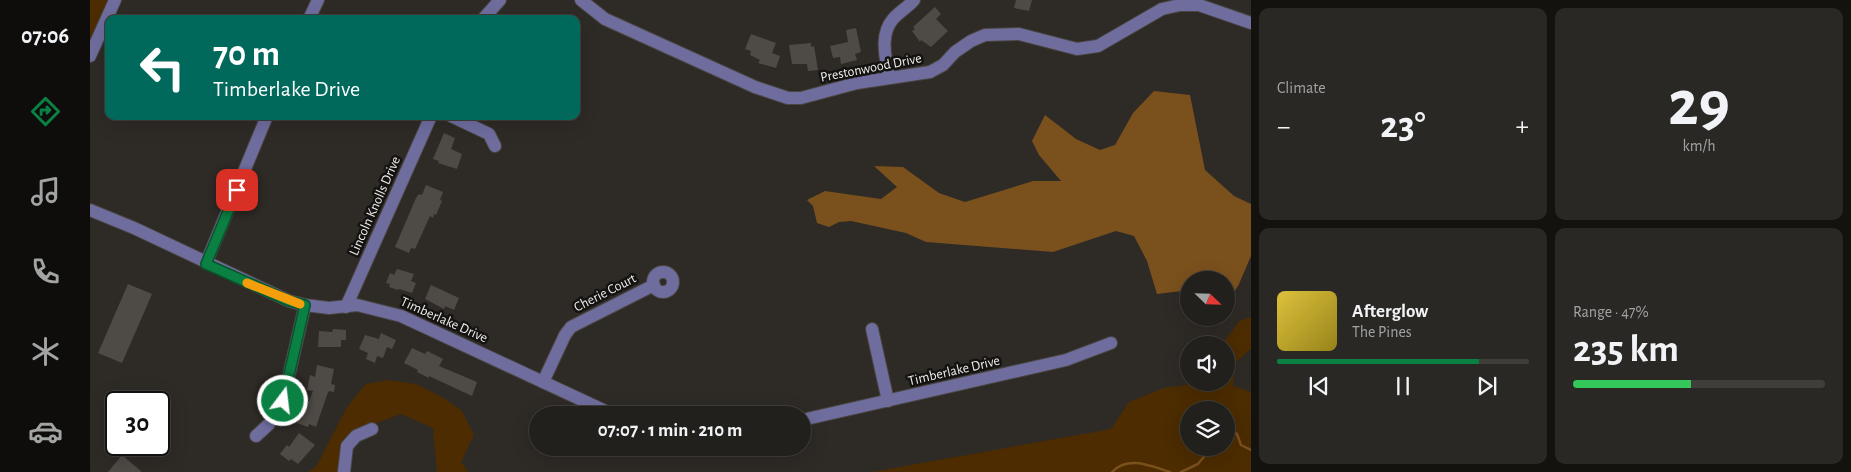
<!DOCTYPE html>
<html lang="en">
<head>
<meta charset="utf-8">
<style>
  :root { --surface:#22201c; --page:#2a2825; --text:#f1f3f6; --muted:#a2a3a3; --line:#3f3e3b; --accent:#0b8043 }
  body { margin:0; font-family:"Alegreya Sans",sans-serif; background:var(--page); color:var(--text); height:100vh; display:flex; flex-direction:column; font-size:19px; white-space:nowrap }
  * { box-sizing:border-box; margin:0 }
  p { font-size:16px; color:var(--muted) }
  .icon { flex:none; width:28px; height:28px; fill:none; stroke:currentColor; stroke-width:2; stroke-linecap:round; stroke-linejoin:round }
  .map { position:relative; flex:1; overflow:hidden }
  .side { display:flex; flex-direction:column; gap:8px; padding:8px; background:#13120f; width:600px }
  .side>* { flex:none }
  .guide { position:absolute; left:15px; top:15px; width:475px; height:105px; border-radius:10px; box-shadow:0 5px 20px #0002,0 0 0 1px var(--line); background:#00695c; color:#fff; overflow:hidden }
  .needle { width:32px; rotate:113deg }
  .buttons { position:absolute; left:1090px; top:271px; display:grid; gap:10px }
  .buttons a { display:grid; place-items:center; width:55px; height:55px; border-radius:50%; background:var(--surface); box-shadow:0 5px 20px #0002,0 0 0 1px var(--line); font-size:25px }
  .speed { position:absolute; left:15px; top:391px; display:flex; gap:10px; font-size:25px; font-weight:700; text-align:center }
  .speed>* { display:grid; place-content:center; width:65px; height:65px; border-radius:50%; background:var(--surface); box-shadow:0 5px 20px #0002,0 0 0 1px var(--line); line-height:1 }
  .speed .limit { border:2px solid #111; border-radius:8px; background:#fff; color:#111 }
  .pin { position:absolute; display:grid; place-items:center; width:42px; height:42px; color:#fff; margin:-21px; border-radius:10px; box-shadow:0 2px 8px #0006 }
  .me { position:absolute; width:55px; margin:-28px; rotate:15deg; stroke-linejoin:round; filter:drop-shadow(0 0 4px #0008) }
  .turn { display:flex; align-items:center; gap:18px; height:105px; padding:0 25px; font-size:22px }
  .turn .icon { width:65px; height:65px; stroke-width:2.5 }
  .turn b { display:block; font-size:35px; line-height:42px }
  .big { font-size:38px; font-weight:700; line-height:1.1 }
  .side .tile { flex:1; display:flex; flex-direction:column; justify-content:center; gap:8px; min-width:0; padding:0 18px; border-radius:10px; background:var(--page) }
  .side .dial { align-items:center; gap:0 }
  .dial b { font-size:65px; line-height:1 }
  .song { display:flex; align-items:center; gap:15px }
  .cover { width:60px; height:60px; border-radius:8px; background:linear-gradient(135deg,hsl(50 70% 55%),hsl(50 70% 35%)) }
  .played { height:5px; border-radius:2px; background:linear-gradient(90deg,var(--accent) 80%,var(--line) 80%) }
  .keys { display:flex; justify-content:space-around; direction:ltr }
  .heat { display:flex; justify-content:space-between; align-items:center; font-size:28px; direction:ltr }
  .charge { height:8px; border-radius:4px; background:linear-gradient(90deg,#34c759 47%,var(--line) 0) }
  .side .tiles { flex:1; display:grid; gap:8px; grid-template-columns:repeat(2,1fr) }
  .trip { position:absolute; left:439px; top:406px; width:282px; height:50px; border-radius:25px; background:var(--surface); box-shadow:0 5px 20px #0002,0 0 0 1px var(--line); font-weight:700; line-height:50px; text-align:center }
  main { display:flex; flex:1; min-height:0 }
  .menu { display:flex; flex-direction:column; width:90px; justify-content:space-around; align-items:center; background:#0e0d0b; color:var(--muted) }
  .menu .icon { width:35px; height:35px }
  .menu .active { color:var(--accent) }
  .menu b { font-size:22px; color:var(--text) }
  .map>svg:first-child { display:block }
  .green { fill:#4c2c00; fill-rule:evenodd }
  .water { fill:#7a501d }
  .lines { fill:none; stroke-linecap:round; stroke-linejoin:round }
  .stream { stroke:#7a501d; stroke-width:2.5 }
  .building { fill:#4e4a45 }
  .minor-casing { stroke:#494541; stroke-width:14 }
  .minor { stroke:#6f6d9e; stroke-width:12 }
  .route-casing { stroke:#07532c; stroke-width:12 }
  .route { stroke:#0b8043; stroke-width:9 }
  .slow { stroke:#f59e0b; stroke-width:9 }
  .labels { text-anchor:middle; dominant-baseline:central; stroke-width:5; stroke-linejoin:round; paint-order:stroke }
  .street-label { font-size:14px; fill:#efedea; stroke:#141311 }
</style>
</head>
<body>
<main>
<nav class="menu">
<b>07:06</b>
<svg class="icon active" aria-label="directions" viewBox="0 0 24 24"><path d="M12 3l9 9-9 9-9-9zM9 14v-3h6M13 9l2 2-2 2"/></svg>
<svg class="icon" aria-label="music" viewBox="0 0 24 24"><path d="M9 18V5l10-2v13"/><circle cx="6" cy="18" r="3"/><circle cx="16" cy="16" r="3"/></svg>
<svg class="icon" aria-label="phone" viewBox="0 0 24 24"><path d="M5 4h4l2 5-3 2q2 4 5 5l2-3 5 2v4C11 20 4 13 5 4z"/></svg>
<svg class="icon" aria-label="climate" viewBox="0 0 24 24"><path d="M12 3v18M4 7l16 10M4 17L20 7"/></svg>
<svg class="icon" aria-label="car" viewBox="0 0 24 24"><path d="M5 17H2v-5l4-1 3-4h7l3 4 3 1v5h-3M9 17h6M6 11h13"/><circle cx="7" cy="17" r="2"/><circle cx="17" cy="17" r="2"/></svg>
</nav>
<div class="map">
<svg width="1161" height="472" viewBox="0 0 1161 472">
  <rect width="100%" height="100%" fill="#2e2a26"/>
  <!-- green -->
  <g class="green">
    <path d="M0 0H20L0 44Z"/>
    <path d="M1161 317V349L1145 363 1143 386 1161 392V472H782L1021 429 1039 402 1074 388 1096 385 1099 383 1136 382V345H1132L1149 321ZM1099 410H1136V448H1099Z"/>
    <path d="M298 380 326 384 352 397 372 411 384 435 371 462 378 472H347L343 428 311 414 271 429 249 472H218L226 467 257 407 276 384Z"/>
  </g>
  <!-- water -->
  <path class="water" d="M1064 91 1100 95 1115 170 1144 196 1161 204V256L1149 284 1136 306V280H1099V295L1092 291 1067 294 1057 261 1044 236 1026 231 963 252 836 242 816 233 761 221 749 222 739 227 727 223 723 206 717 200 735 191 791 199 807 187 784 166 813 167 849 193 875 202 943 181H971L949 155 942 141 955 115 986 139 1010 150 1025 145 1043 113Z"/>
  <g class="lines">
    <!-- stream -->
    <g class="stream">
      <path d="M1136 433 1140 431 1147 434 1151 445 1161 450"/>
      <path d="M1022 472C1038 455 1061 466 1080 472"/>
      <path d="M1091 472 1108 464 1121 448"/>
    </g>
  </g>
  <!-- building -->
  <g class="building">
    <path d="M926 0H942L939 11 924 8Z"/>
    <path d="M845 7 851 14 846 19 858 31 841 47 831 40 830 42 822 31 825 29 823 27Z"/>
    <path d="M766 28 771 52 765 54 767 60 751 64 750 57 743 58 740 46 758 42 756 30Z"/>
    <path d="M661 34 686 43 682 53 690 56 686 68 668 63 670 60 660 55 661 51 655 49Z"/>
    <path d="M721 43V47L724 46 728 70 718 71 717 64H702L699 45Z"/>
    <path d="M354 133 365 138 361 149 372 154 367 169 348 163 349 161 343 159Z"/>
    <path d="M336 185 353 192 350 200 352 201 346 215 344 214 343 218 340 216 325 249 321 248 319 253 305 247 326 198 329 194 332 195Z"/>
    <path d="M307 269 324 274 321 281 326 283 322 293 309 289 308 290 299 287 300 284 296 283 300 273 304 275Z"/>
    <path d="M38 284 62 294 32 363 8 353Z"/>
    <path d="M341 285 369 298 364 310 355 306 354 309 335 299Z"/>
    <path d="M243 329 256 330V340H251V347H228L229 331 242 332Z"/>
    <path d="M291 333 306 340 302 349 297 347 293 358 287 356 285 363 276 359 278 353 269 349 275 335 289 339Z"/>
    <path d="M322 348 335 354 337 351 353 359 349 366 387 382 382 396 339 376V378L327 372 328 370 314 363Z"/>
    <path d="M227 365 244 369 241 384 245 385 244 392 239 391 237 395 226 427 219 424 218 427 207 423V418L211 409 215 411 223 391 217 390 220 375 225 377Z"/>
    <path d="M209 433 225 445 208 464 201 459 199 461 190 454 197 445 199 447Z"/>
    <path d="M32 455 52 472H18Z"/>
  </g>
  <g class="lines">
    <!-- minor casing -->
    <g class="minor-casing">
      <g id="minor">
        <path d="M491 0 515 19 665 87 698 98H711L767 83 840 72 853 65 865 52 881 41 895 35 929 34 987 49 1008 46 1072 9 1090 5H1109L1161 23"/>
        <path d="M219 19 228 0"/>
        <path d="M393 19 410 0"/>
        <path d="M0 56 25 0"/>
        <path d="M799 78C796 59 789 35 803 19 809 12 818 7 824 0"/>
        <path d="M361 116 399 134 405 146"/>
        <path d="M0 210 44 228 199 301 215 305 239 308 267 305 311 316 524 415"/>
        <path d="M116 263 177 116"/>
        <circle cx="573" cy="282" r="10"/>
        <path d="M256 307 341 116"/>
        <path d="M782 329 798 401"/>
        <path d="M453 382 475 335 481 327 564 285"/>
        <path d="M712 420 976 360 1021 343"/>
        <path d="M166 436 179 424 193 401 215 305"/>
        <path d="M254 472 257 446 266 436 282 429"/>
      </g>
    </g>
    <!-- minor -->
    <use href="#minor" class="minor"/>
  </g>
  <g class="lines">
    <!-- route casing -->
    <g class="route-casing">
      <path id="route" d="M147 190 116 264 199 301 215 305 193 401"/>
    </g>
    <!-- route -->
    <use href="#route" class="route"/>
    <!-- slow -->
    <path class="slow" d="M157 283 210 304"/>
  </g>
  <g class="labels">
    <!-- street labels -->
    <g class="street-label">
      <text transform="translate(781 68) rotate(-11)">Prestonwood Drive</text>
      <text transform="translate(285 206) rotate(-66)">Lincoln Knolls Drive</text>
      <text transform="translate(515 293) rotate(-27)">Cherie Court</text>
      <text transform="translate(354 320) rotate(24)">Timberlake Drive</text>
      <text transform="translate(864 371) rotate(-13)">Timberlake Drive</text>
    </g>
  </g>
</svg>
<div class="buttons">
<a><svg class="needle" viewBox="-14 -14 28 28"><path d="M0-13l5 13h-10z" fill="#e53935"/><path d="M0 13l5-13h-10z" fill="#a2a3a3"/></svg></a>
<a><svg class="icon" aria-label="sound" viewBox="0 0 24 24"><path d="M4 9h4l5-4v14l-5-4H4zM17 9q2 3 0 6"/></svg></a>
<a><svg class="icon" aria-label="layers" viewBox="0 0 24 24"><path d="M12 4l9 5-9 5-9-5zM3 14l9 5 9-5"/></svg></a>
</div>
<div class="speed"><div class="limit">30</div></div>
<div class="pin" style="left:147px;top:190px;background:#d93025"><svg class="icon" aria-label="arrive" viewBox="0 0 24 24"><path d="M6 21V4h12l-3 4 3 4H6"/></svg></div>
<svg class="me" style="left:193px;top:401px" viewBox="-20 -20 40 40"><circle r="17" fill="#0b8043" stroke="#fff" stroke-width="3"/><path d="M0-11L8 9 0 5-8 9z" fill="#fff"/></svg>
<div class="trip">07:07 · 1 min · 210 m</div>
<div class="guide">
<div class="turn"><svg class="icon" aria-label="left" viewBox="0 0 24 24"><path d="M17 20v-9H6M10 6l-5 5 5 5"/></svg><div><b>70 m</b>Timberlake Drive</div></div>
</div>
</div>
<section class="side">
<div class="tiles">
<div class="tile"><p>Climate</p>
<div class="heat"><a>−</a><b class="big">23°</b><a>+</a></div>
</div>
<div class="tile dial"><b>29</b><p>km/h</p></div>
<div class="tile">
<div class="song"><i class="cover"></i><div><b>Afterglow</b><p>The Pines</p></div></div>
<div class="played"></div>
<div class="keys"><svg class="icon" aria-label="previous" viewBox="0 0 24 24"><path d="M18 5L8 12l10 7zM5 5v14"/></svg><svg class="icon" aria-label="pause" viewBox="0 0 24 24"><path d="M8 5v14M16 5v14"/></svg><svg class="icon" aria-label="next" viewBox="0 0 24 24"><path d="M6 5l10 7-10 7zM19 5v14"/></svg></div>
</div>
<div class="tile"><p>Range · 47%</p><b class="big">235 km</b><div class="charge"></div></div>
</div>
</section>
</main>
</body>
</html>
